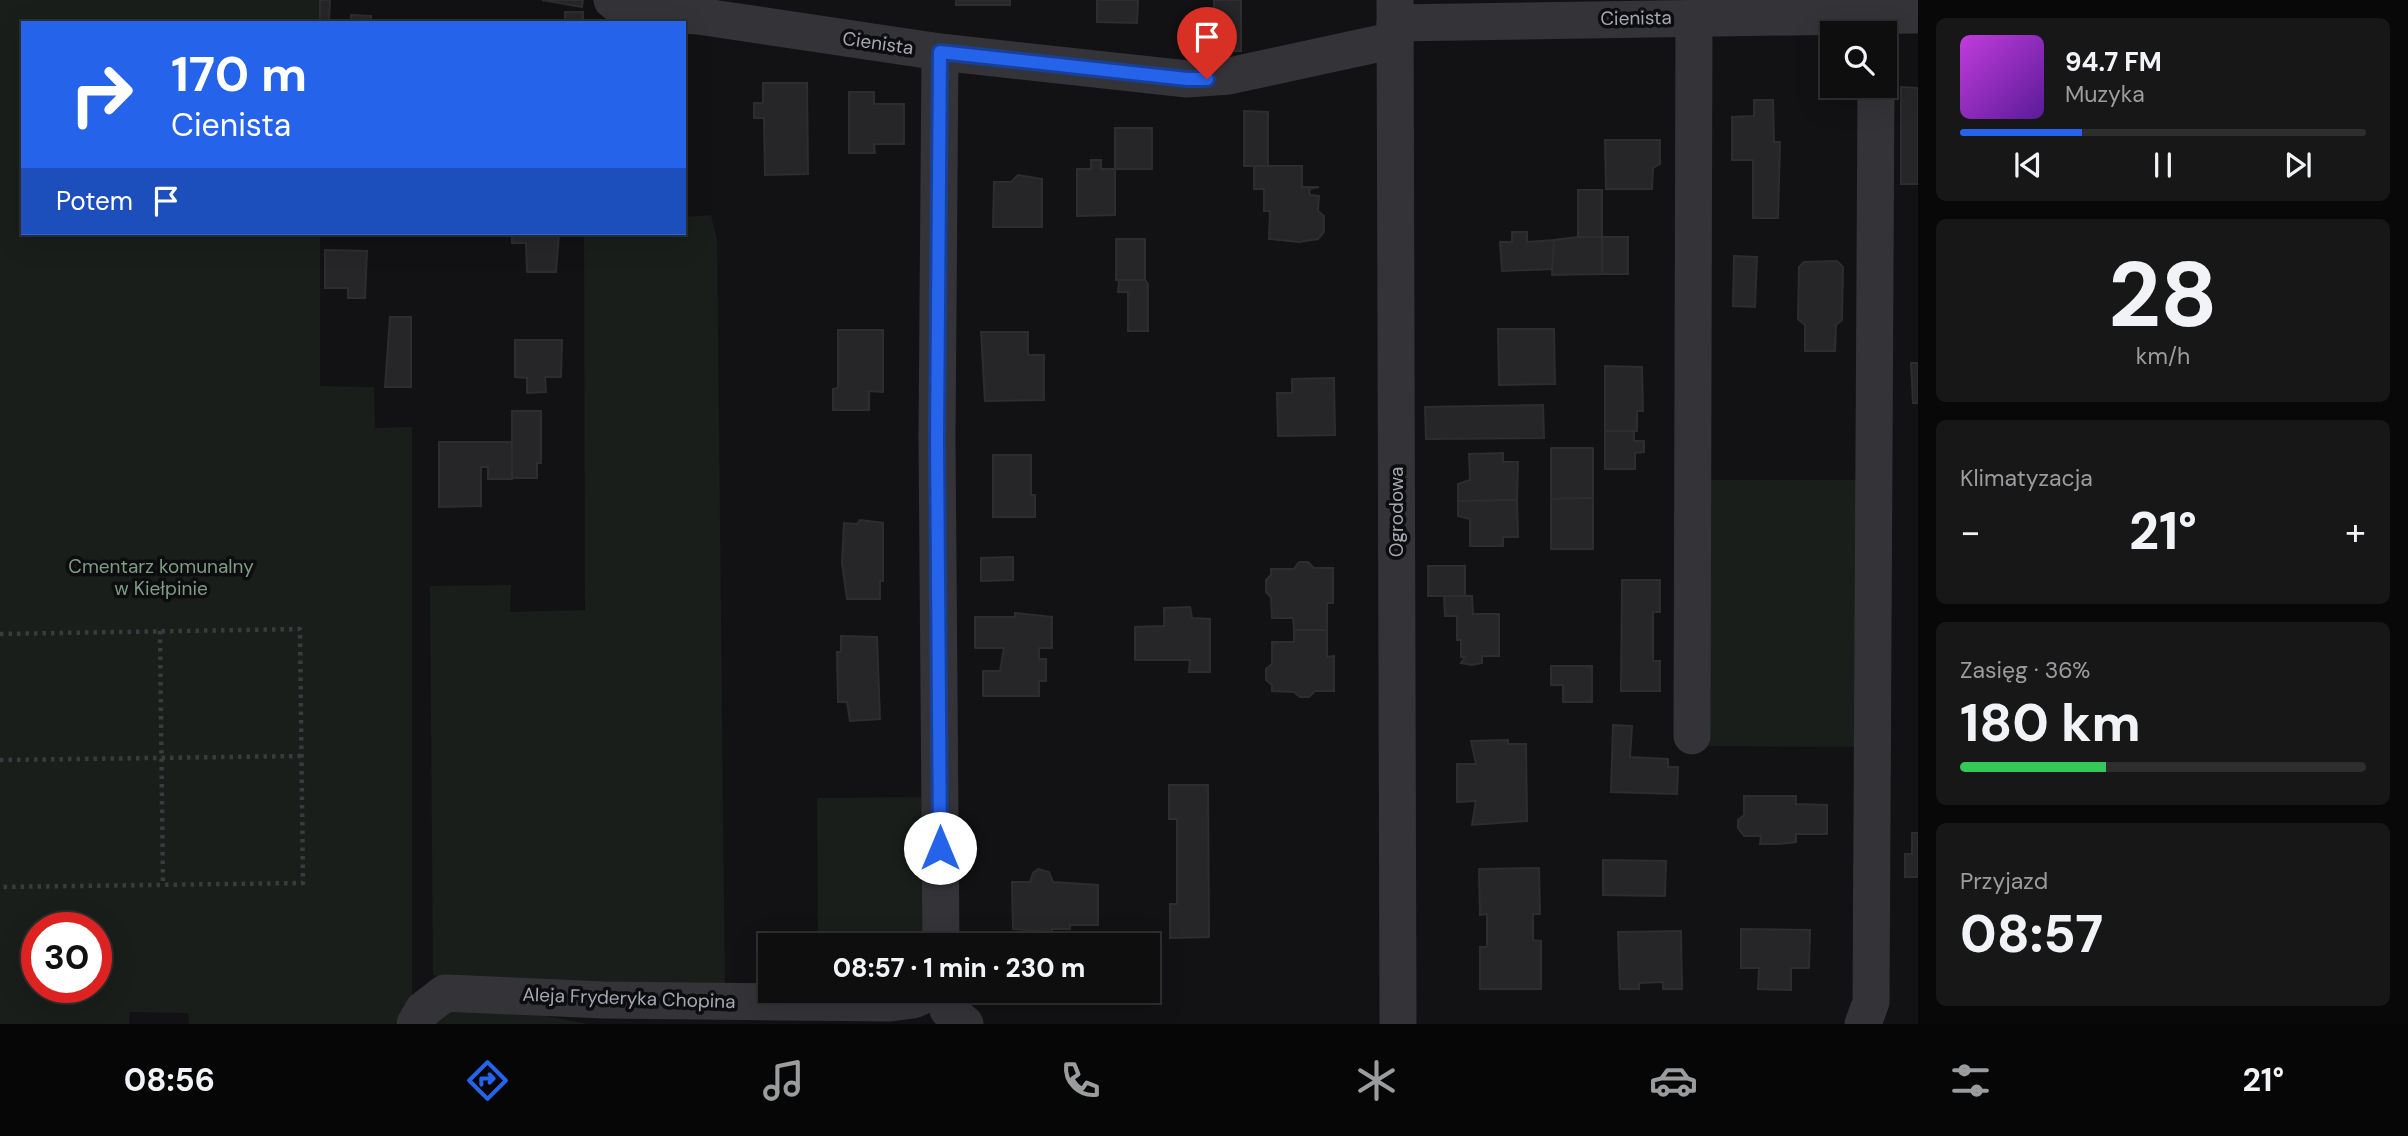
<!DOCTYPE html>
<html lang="pl">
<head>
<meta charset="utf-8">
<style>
  :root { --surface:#0e0e0f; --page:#171718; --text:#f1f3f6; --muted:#9b9c9e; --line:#2e2e2f; --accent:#2563eb }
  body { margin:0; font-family:"DM Sans",sans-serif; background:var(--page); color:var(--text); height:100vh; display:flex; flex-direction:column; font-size:26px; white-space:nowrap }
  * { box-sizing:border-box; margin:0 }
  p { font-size:23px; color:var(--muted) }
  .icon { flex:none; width:38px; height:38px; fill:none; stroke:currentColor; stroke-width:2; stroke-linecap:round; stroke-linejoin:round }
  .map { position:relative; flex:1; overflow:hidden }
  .details { display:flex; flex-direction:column; gap:18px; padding:18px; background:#080808; width:490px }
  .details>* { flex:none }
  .hud { position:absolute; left:21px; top:21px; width:665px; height:214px; border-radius:0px; box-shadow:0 7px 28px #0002,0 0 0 2px var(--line); background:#2563eb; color:#fff; overflow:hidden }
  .tools { position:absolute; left:1820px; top:21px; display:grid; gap:14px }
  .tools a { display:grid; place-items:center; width:77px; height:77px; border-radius:0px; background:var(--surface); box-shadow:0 7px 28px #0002,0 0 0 2px var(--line); font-size:35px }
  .speed { position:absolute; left:21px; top:912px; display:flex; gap:14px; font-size:35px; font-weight:700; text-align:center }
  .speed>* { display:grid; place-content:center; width:91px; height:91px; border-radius:50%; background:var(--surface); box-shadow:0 7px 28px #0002,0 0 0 2px var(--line); line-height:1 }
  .speed .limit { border:10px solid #d22; background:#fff; color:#111 }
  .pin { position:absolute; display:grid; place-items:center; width:60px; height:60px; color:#fff; margin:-72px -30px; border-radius:50% 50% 50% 0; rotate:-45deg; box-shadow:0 0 7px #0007 }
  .pin .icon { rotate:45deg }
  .me { position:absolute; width:77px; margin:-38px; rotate:0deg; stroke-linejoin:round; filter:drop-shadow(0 0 5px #0008) }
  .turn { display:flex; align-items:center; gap:24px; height:147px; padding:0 35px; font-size:32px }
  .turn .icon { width:91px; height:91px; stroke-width:2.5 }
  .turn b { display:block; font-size:49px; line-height:60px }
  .then { display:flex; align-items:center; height:66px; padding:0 35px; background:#0003; gap:14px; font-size:26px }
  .big { font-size:52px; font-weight:800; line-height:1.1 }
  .details .tile { flex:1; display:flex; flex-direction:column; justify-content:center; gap:10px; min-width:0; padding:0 24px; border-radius:10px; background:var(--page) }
  .details .dial { align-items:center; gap:0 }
  .dial b { font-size:91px; line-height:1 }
  .song { display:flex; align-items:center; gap:21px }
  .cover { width:84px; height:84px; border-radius:10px; background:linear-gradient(135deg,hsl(290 70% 55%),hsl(270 70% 35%)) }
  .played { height:7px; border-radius:4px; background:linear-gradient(90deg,var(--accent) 30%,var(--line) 30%) }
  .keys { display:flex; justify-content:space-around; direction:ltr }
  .heat { display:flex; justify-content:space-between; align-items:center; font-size:38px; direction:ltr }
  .charge { height:10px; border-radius:5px; background:linear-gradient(90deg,#34c759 36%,var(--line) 0) }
  .trip { position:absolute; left:758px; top:933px; width:402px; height:70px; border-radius:0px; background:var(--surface); box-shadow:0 7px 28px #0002,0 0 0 2px var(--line); font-weight:800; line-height:70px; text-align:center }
  .menu { display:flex; height:112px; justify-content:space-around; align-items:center; background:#060606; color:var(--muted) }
  .menu .icon { width:49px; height:49px }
  .menu .selected { color:var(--accent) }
  .menu b { font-size:32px; color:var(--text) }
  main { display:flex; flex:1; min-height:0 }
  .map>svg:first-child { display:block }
  .green { fill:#191e1a; fill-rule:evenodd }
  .building { fill:#262528; stroke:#2d2c2f; stroke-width:2 }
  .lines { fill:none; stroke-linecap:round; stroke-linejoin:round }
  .path { stroke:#3a3a3f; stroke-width:4.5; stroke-dasharray:3.5 5; stroke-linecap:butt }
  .minor { stroke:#343438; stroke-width:37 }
  .route-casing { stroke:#184099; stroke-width:18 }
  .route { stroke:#2563eb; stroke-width:12 }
  .labels { text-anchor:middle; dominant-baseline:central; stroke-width:7; stroke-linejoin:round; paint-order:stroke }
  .street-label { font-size:19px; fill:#a5a7b3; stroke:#0d0d0f }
  .park-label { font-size:19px; fill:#7d9d84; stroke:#0d0d0f }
</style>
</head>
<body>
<main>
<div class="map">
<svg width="1918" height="1024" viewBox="0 0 1918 1024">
  <rect width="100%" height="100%" fill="#121214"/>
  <!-- green -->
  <g class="green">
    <path d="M0 0H320V23H23V233H320V386L374 387 375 428 412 427V1010L395 1024H189L188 1013 130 1012 129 1024H0ZM37 928H96V987H37Z"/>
    <path d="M711 215 717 240 725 992 482 984 433 975 430 586 511 585 510 612 585 610 584 233H684V217Z"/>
    <path d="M1707 480H1860L1858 747 1707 746Z"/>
    <path d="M935 797V945H818L817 798Z"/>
    <path d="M441 1007 514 1010 589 1024H428Z"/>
  </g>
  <!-- building -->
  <g class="building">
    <path d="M320 0H330L329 20H320Z"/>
    <path d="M542 0H583L582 7Z"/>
    <rect x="956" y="0" width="54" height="5"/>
    <path d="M1097 0H1138L1137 23 1097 22Z"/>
    <path d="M1214 0H1241V51H1215Z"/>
    <rect x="565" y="12" width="18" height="11"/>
    <path d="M351 15 371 16V23H350Z"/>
    <path d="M763 83H807L808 174 765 175 764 118H754V103H763Z"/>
    <path d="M1901 87 1918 88V184H1901Z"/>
    <path d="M849 92H874V104H904V144H874L875 153H849Z"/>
    <path d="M1754 100H1773L1774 142H1780L1778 218H1753V160H1732V117L1754 116Z"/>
    <path d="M1244 111 1268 112V166H1244Z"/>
    <rect x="1115" y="128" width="37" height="41"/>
    <path d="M1605 140H1660V164L1653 168 1652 189H1606Z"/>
    <path d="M1091 160H1101V169H1115V215L1077 216V169H1091Z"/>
    <path d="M1254 166H1302V187H1319L1309 189 1310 195 1319 196 1318 211 1324 216V232L1318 239 1299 242 1269 239 1270 211H1264V189H1254Z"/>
    <path d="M1018 175 1042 179V227H993L994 182H1011Z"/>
    <rect x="1578" y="190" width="24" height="47"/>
    <path d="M1512 232H1527V242L1554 240V269L1502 271 1500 242H1512Z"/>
    <path d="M512 233H559L556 272H527L526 243H512Z"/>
    <path d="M1578 237H1602V274L1552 275 1554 240Z"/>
    <rect x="1602" y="237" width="26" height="37"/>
    <rect x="1116" y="239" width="29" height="41"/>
    <path d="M325 250 367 251 365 298H348V288H325Z"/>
    <path d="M1734 256 1757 257 1755 307 1733 306Z"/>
    <path d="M1837 261 1843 267 1842 320 1836 325 1835 351H1805V325L1798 319 1799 267 1804 262Z"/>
    <path d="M1119 280H1145L1148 284V331H1128V292H1118Z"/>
    <path d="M390 317H411V387H385Z"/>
    <path d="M1498 329H1554L1555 384 1499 385Z"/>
    <path d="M838 330H883V392L869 391V410H833V389L838 388Z"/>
    <path d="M981 332H1028V355H1044V400L985 401Z"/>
    <path d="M515 340H562L561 377H545L546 392 527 393V378L515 377Z"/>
    <path d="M1911 363H1918V403H1913Z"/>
    <path d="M1605 366 1642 367 1643 411H1637V431H1605Z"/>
    <path d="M1334 378 1335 435 1278 436 1277 393H1292V379Z"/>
    <path d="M1543 405 1544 438 1426 439 1425 407Z"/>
    <path d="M512 411H541V463H537V478H512Z"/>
    <path d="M1605 431H1634V441H1644V452L1635 453V469H1605Z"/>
    <path d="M439 442H512V479H488V467H481V506L439 507Z"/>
    <path d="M1551 448H1593V498L1551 499Z"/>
    <path d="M1503 453V462H1518L1517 500 1458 501V484L1470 480 1469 454Z"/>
    <path d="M993 455H1031V495H1035V517H993Z"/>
    <path d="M1593 498V549H1551V499Z"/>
    <path d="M1517 500 1518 537H1503V546H1470V519L1458 516V501Z"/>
    <path d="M860 520 883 523V581H880V599H847L842 563 844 523 857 524Z"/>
    <path d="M1013 557V580L981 581V558Z"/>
    <path d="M1299 562H1308L1314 568H1333V603H1327V630H1294L1293 618H1272L1271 597 1266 592V580L1271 575V569H1294Z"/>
    <rect x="1428" y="566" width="37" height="30"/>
    <path d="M1622 580H1660V612H1653V661H1660V691H1621Z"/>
    <path d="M1444 596H1472L1473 614H1499V656H1482V663L1472 665 1461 663 1465 657H1461V640H1457V616H1445Z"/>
    <path d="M1190 607 1192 618 1210 619V672H1189L1190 660H1135V627L1164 626V608Z"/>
    <path d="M1015 613 1052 617V648H1039V659H1046V681H1039V696H983V671H1000L1004 648H975V617H1015Z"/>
    <path d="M1294 630H1327V657L1334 656V691H1315L1309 697H1300L1294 692 1272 691V685L1266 680V669L1272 664V642H1294Z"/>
    <path d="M841 636 877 637 880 719 850 721 847 702H838L837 652H841Z"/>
    <path d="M1551 666H1592V702H1563V685H1551Z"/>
    <path d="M1613 725 1632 726 1630 757 1668 759V767H1678L1677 794 1611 792Z"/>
    <path d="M1508 740V744H1526L1527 821 1472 825 1476 801 1457 802V764H1476L1471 741Z"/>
    <path d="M1169 785H1208L1209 937 1170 938V904H1177V819H1169Z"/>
    <path d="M1744 796H1796V804L1827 805V834H1796V842L1779 844H1760L1761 836H1744L1738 828V820L1744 815Z"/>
    <path d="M1912 833H1918V877H1905V854H1912Z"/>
    <path d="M1603 860 1666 861 1665 896 1603 895Z"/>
    <path d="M1539 868 1540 914H1533V940L1541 941V989H1480V947H1487V914L1480 915 1479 869Z"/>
    <path d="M1038 869 1049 872 1053 882 1098 885V925H1070V929H1052V932L1013 929 1012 882H1030L1033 873Z"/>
    <path d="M1741 929 1810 930 1809 968H1791V990L1758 989 1759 968H1741Z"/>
    <path d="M1681 931 1682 989H1663V982L1639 983V989H1620L1618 932Z"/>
  </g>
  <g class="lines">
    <!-- path -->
    <g class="path">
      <path d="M160 631 163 885"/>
      <path d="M0 634 300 629 303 883 0 887"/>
      <path d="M0 760 302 756"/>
    </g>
    <!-- minor -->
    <g class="minor">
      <path d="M612 0 625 11 698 16 940 52 1187 79 1229 76 1395 40"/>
      <path d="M1395 0 1398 1024"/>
      <path d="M1395 23 1918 15"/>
      <path d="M940 52 937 438 941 945"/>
      <path d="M1692 736 1694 17"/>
      <path d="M942 990 948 1010 965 1024"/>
      <path d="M415 1024 423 1010 445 993 603 1000 890 1003 913 1000 936 990"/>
      <path d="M1863 1024 1871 1002 1876 86"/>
    </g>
  </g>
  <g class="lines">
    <!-- route casing -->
    <g class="route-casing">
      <path id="route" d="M940 848 937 439 940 52 1187 79H1207"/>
    </g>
    <!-- route -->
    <use href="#route" class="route"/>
  </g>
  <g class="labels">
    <!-- street labels -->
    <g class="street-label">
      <text transform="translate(1636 18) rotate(-1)">Cienista</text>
      <text transform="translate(878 43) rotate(8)">Cienista</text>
      <text transform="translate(1396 512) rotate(-90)">Ogrodowa</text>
      <text transform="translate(629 998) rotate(2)">Aleja Fryderyka Chopina</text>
    </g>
    <!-- park labels -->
    <g class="park-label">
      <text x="161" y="566">Cmentarz komunalny<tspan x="161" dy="22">w Kiełpinie</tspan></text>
    </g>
  </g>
</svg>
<div class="tools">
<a><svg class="icon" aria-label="search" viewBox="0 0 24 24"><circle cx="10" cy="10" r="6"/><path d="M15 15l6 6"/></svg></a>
</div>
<div class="speed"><div class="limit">30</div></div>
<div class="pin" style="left:1207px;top:79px;background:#d93025"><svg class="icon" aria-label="arrive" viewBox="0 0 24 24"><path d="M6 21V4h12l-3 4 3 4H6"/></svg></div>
<svg class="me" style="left:940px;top:848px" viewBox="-20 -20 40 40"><circle r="19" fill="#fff"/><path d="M0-13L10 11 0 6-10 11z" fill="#2563eb"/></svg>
<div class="trip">08:57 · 1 min · 230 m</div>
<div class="hud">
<div class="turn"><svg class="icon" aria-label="right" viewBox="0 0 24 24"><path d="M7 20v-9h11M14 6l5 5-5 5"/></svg><div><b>170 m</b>Cienista</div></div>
<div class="then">Potem<svg class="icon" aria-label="arrive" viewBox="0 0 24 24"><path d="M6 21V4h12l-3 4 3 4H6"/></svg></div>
</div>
</div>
<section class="details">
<div class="tile">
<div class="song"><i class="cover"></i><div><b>94.7 FM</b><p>Muzyka</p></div></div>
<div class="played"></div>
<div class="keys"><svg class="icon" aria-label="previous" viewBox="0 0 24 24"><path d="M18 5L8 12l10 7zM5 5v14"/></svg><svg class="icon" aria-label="pause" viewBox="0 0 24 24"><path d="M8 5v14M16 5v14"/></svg><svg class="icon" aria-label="next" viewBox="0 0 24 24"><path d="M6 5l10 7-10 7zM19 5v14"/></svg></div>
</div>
<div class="tile dial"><b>28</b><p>km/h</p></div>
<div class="tile"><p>Klimatyzacja</p>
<div class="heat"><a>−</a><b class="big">21°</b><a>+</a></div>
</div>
<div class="tile"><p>Zasięg · 36%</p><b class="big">180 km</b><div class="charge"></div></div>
<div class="tile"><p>Przyjazd</p><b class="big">08:57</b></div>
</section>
</main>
<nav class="menu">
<b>08:56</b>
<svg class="icon selected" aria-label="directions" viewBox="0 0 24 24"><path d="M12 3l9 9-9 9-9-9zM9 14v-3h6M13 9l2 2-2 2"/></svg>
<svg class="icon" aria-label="music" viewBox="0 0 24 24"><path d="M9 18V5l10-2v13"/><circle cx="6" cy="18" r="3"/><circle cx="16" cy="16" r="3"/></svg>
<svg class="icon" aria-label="phone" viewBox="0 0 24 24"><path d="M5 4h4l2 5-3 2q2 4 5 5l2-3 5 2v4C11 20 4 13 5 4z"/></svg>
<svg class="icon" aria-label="climate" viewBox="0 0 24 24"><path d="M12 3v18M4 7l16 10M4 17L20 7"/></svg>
<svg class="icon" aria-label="car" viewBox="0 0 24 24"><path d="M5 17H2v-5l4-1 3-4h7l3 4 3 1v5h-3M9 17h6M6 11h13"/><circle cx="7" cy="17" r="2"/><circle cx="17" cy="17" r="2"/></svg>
<svg class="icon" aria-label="filters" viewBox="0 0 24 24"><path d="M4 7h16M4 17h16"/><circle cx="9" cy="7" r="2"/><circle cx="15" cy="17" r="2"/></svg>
<b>21°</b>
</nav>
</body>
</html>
